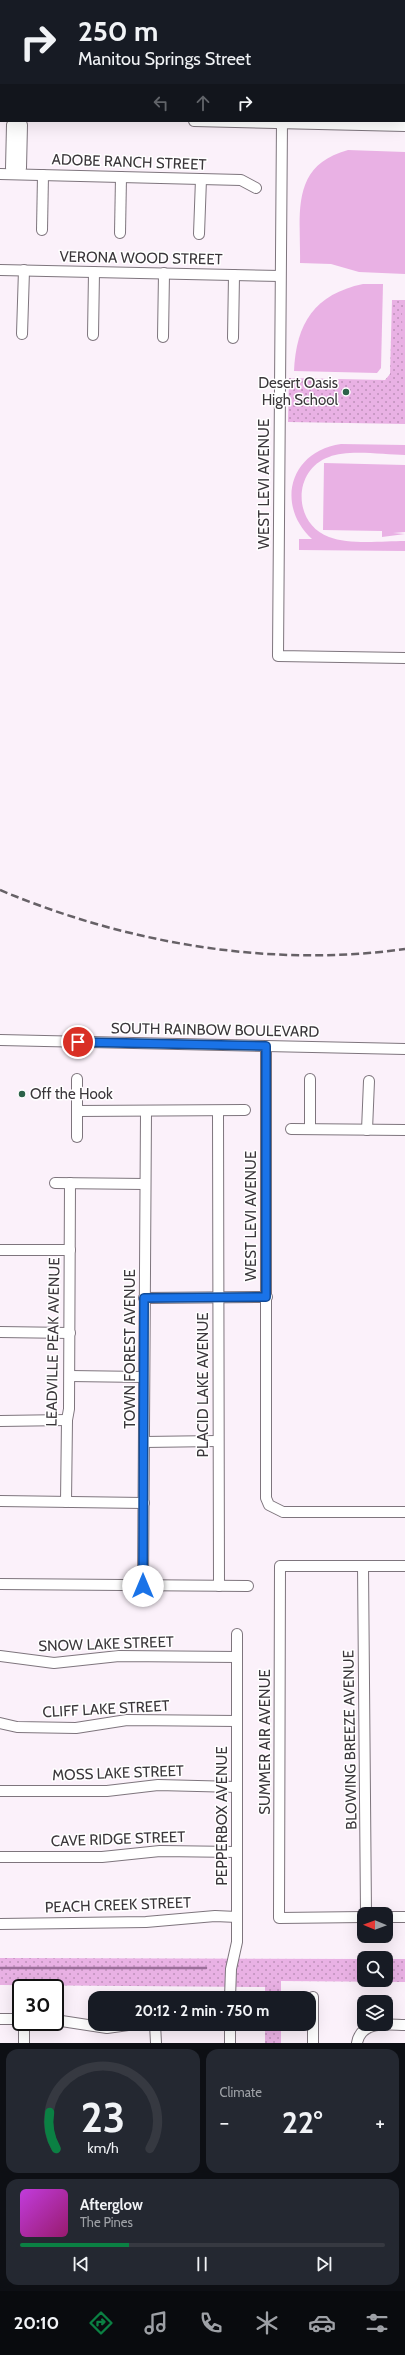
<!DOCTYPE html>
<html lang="en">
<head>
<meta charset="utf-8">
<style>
  :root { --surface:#171b24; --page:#242831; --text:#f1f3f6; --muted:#9ea1a6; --line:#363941; --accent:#0b8043 }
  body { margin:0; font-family:Cabin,sans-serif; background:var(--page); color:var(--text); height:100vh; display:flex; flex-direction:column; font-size:15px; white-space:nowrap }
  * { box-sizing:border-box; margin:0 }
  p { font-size:13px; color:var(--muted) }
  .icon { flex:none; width:22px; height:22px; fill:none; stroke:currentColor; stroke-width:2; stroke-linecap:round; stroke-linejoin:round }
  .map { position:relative; height:2043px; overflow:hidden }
  .details { display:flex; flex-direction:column; gap:6px; padding:6px; background:#0d0f14; flex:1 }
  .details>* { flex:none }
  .top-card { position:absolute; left:0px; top:0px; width:405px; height:122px; box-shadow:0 4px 16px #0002; background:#171b24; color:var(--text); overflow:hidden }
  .needle { width:26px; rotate:271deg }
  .tools { position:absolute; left:357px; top:1907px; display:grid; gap:8px }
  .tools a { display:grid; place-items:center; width:36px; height:36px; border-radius:8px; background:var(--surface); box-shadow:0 4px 16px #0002; font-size:20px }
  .speed { position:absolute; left:12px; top:1979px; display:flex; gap:8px; font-size:20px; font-weight:700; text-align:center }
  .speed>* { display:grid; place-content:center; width:52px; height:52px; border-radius:50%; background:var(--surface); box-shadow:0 4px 16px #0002; line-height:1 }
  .speed .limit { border:2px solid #111; border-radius:6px; background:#fff; color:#111 }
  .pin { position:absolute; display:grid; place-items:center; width:34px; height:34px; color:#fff; margin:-17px; border:2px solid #fff; border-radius:50%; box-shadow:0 1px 4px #0007 }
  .me { position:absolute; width:44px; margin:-22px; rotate:0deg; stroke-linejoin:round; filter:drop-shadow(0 0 3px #0008) }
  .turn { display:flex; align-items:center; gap:14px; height:84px; padding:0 12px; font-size:18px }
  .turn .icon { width:52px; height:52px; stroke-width:2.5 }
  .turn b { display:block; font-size:28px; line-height:34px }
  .lanes { display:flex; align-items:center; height:38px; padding:0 12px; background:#0003; justify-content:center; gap:20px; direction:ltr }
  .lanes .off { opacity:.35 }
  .big { font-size:30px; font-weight:800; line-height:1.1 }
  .details .tile { flex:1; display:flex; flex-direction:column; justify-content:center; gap:6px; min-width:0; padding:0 14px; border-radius:12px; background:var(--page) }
  .details .dial { align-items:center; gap:0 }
  .dial svg { height:104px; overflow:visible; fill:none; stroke:var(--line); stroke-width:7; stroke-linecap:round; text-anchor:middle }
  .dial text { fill:var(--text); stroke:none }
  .song { display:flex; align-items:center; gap:12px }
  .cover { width:48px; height:48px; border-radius:6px; background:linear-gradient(135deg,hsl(290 70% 55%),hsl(320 70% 35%)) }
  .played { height:4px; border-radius:2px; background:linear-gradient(90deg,var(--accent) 30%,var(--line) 30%) }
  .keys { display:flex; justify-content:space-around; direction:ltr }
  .heat { display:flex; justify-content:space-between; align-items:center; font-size:22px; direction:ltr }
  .details .tiles { flex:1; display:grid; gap:6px; grid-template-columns:1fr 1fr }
  .tile:last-child { grid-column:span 2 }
  .trip { position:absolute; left:88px; top:1991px; width:228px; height:40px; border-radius:12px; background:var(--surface); box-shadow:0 4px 16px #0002; font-weight:800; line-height:40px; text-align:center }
  .dock { display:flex; height:64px; justify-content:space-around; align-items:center; background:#090b0e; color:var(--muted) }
  .dock .icon { width:28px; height:28px }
  .dock .on { color:var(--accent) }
  .dock b { font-size:18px; color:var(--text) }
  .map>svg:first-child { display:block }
  .grass { fill:url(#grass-dots) }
  .pitch { fill:#e9b1e4 }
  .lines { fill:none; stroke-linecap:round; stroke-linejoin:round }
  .stream { stroke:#9c6e9a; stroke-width:2.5 }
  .minor-casing { stroke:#7e757d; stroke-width:12 }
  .minor { stroke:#fff; stroke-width:10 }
  .rail { stroke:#666166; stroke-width:2.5; stroke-dasharray:8 4; stroke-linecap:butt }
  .route-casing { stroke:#114b97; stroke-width:10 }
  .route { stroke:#1a73e8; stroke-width:7 }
  .poi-dot { fill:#2c6249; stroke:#fff; stroke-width:1.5 }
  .labels { text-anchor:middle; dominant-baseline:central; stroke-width:3; stroke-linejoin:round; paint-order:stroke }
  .street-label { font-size:15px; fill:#3b373b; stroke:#fff }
  .poi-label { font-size:15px; fill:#3b373b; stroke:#fff; text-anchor:end }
</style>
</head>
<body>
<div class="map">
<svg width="405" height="2043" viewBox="0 0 405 2043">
  <defs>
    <pattern id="grass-dots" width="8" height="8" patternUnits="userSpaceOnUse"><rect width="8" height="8" fill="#e9b1e4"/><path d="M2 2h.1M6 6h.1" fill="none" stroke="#be91ba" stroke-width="1.8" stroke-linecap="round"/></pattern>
  </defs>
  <rect width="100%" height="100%" fill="#fbf1fa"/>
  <!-- grass -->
  <g class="grass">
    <path d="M392 300H405V424L288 422 289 378 385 380 390 374Z"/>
    <path d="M0 1958 364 1959V1980H386V1959H405V1982L281 1981V1998H265V1987L0 1985Z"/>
    <rect x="265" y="2024" width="16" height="19"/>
  </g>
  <!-- pitch -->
  <g class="pitch">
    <path d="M348 150 405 152V274L359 272 331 264 300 263C301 215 289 166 348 150Z"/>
    <path d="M363 284H383L381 368 377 373 294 371C296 323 315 294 363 284Z"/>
    <path d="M402 308H405V374H403Z"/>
    <path d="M341 444 405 445V455C384 455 348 449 329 457 292 470 293 524 329 537 349 545 383 541 405 541V551L299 550V539H312C275 505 290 451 341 444Z"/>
    <path d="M324 463 405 465V532L393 533 405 534 382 537V531L323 530Z"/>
  </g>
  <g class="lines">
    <!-- stream -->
    <path class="stream" d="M0 1968H206"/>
    <!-- minor casing -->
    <g class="minor-casing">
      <g id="minor">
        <path d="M94 1V0"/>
        <path d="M285 1V0"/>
        <path d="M0 40H1"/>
        <path d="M0 116H1"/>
        <path d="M14 121 12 125 11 168 16 174 21 168 22 125 20 121"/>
        <path d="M194 121 405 126"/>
        <path d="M282 121 278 656 405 658"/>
        <path d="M0 174 241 180 256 188"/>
        <path d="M42 230 43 175"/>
        <path d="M120 233 121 177"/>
        <path d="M199 234 201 179"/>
        <path d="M0 270 280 276"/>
        <path d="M22 334 24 270"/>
        <path d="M93 335 94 272"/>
        <path d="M163 337 164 273"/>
        <path d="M233 338 234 275"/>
        <path d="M0 1040 405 1049"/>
        <path d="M266 1046V1498L269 1505 283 1512H405"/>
        <path d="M310 1079V1129"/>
        <path d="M77 1111 245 1110"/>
        <path d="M218 1111 219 1586"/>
        <path d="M291 1129 405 1130"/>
        <path d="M367 1130 369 1081"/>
        <path d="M77 1137V1079"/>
        <path d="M55 1183 145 1184"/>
        <path d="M0 1250H70"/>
        <path d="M144 1298 267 1297"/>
        <path d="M0 1332 70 1333"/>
        <path d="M70 1376 144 1377"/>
        <path d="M0 1421 67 1420"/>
        <path d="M144 1442 218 1441"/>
        <path d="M0 1501 144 1503"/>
        <path d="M66 1502 67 1420 69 1409 70 1183"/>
        <path d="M363 1566 366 1914"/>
        <path d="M0 1584 248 1586"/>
        <path d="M143 1586 146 1112"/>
        <path d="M0 1656 54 1663 119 1656 237 1657"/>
        <path d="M0 1723 17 1727 76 1728 127 1720 237 1721"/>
        <path d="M0 1791H107L158 1785 237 1787"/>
        <path d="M0 1857H102L160 1851 237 1852"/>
        <path d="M364 1917 279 1918 280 1566H405"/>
        <path d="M386 1917H405"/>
        <path d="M0 1924 146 1922 215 1916 237 1917"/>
        <path d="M313 1997V2043"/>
        <path d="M230 1998 231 1969 237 1942V1634"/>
        <path d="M0 2019H21"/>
        <path d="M55 2020 107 2028 135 2024"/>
        <path d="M24 2022V2043"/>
        <path d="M155 2024 156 2043"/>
        <path d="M230 2024V2043"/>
        <path d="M357 2043C361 2020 388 2025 405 2025"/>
      </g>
    </g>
    <!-- minor -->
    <use href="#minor" class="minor"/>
    <!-- rail -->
    <path class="rail" d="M0 890C126 943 269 968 405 949"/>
  </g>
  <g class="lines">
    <!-- route casing -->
    <g class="route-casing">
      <path id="route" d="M78 1042 266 1046V1297L144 1298 143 1586"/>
    </g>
    <!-- route -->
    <use href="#route" class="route"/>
  </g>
  <!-- markers -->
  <g class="poi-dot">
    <circle cx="346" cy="392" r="4"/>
    <circle cx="22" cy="1094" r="4"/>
  </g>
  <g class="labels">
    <!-- street labels -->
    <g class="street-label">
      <text transform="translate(129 162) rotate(2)">ADOBE RANCH STREET</text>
      <text transform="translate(141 258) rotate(1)">VERONA WOOD STREET</text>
      <text transform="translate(264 484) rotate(-90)">WEST LEVI AVENUE</text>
      <text transform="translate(215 1030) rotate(1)">SOUTH RAINBOW BOULEVARD</text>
      <text transform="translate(251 1216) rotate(-90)">WEST LEVI AVENUE</text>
      <text transform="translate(53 1342) rotate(-89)">LEADVILLE PEAK AVENUE</text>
      <text transform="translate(130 1349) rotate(-90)">TOWN FOREST AVENUE</text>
      <text transform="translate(203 1385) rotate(-90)">PLACID LAKE AVENUE</text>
      <text transform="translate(106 1644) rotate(-2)">SNOW LAKE STREET</text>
      <text transform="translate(106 1709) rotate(-3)">CLIFF LAKE STREET</text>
      <text transform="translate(350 1740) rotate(-91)">BLOWING BREEZE AVENUE</text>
      <text transform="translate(265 1742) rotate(-90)">SUMMER AIR AVENUE</text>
      <text transform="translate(118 1773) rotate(-2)">MOSS LAKE STREET</text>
      <text transform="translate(222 1816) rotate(-90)">PEPPERBOX AVENUE</text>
      <text transform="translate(118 1839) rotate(-2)">CAVE RIDGE STREET</text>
      <text transform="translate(118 1905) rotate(-2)">PEACH CREEK STREET</text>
    </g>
    <!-- poi labels -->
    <g class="poi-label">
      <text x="338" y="383">Desert Oasis<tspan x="338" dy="17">High School</tspan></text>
      <text x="30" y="1094" text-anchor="start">Off the Hook</text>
    </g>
  </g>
</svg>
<div class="tools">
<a><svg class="needle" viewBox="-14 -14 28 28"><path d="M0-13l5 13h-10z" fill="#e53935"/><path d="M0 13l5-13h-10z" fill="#9ea1a6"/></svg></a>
<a><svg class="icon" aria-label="search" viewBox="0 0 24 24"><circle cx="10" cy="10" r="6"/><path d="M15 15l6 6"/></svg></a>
<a><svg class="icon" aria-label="layers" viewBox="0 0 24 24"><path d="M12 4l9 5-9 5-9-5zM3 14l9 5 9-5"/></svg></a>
</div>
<div class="speed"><div class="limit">30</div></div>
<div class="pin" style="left:78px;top:1042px;background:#d93025"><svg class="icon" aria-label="arrive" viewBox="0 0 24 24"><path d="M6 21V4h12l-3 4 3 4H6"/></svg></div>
<svg class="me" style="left:143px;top:1586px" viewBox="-20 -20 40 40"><circle r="19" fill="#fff"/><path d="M0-13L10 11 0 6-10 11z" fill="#1a73e8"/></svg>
<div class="trip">20:12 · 2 min · 750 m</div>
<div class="top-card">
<div class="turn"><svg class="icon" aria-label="right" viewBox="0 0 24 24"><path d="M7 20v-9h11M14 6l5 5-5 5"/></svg><div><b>250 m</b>Manitou Springs Street</div></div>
<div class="lanes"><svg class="icon off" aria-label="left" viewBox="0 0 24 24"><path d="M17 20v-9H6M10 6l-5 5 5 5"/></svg><svg class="icon off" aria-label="ahead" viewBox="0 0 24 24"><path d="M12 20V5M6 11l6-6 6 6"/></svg><svg class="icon" aria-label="right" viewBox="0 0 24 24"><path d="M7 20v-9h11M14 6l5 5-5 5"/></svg></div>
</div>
</div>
<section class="details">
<div class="tiles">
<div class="tile dial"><svg viewBox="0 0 100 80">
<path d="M14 69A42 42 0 1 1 86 69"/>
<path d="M14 69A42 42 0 0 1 9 41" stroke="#0b8043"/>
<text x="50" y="56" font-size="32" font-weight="700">23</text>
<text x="50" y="72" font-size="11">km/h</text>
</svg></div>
<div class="tile"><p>Climate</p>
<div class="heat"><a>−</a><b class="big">22°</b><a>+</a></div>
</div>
<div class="tile">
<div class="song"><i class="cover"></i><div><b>Afterglow</b><p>The Pines</p></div></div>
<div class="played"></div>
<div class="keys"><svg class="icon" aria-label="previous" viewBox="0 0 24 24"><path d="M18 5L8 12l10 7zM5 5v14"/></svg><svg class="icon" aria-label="pause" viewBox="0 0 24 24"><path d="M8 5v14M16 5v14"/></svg><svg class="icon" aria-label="next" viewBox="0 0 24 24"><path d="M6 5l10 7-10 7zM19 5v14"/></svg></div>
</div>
</div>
</section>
<nav class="dock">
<b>20:10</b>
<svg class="icon on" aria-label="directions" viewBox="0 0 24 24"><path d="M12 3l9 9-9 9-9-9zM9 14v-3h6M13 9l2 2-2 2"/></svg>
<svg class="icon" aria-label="music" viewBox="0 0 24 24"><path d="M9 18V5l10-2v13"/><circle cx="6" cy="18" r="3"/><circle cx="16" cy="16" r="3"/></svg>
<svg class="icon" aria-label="phone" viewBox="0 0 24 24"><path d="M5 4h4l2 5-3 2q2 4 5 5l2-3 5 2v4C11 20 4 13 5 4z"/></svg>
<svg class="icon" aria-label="climate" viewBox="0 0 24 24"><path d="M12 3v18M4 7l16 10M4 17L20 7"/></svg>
<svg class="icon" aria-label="car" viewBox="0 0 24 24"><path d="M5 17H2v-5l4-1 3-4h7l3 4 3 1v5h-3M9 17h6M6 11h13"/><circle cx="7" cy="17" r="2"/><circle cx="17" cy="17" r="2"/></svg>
<svg class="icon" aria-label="filters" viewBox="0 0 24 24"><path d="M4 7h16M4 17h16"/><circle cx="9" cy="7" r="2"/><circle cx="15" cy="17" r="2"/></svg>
</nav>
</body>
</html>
